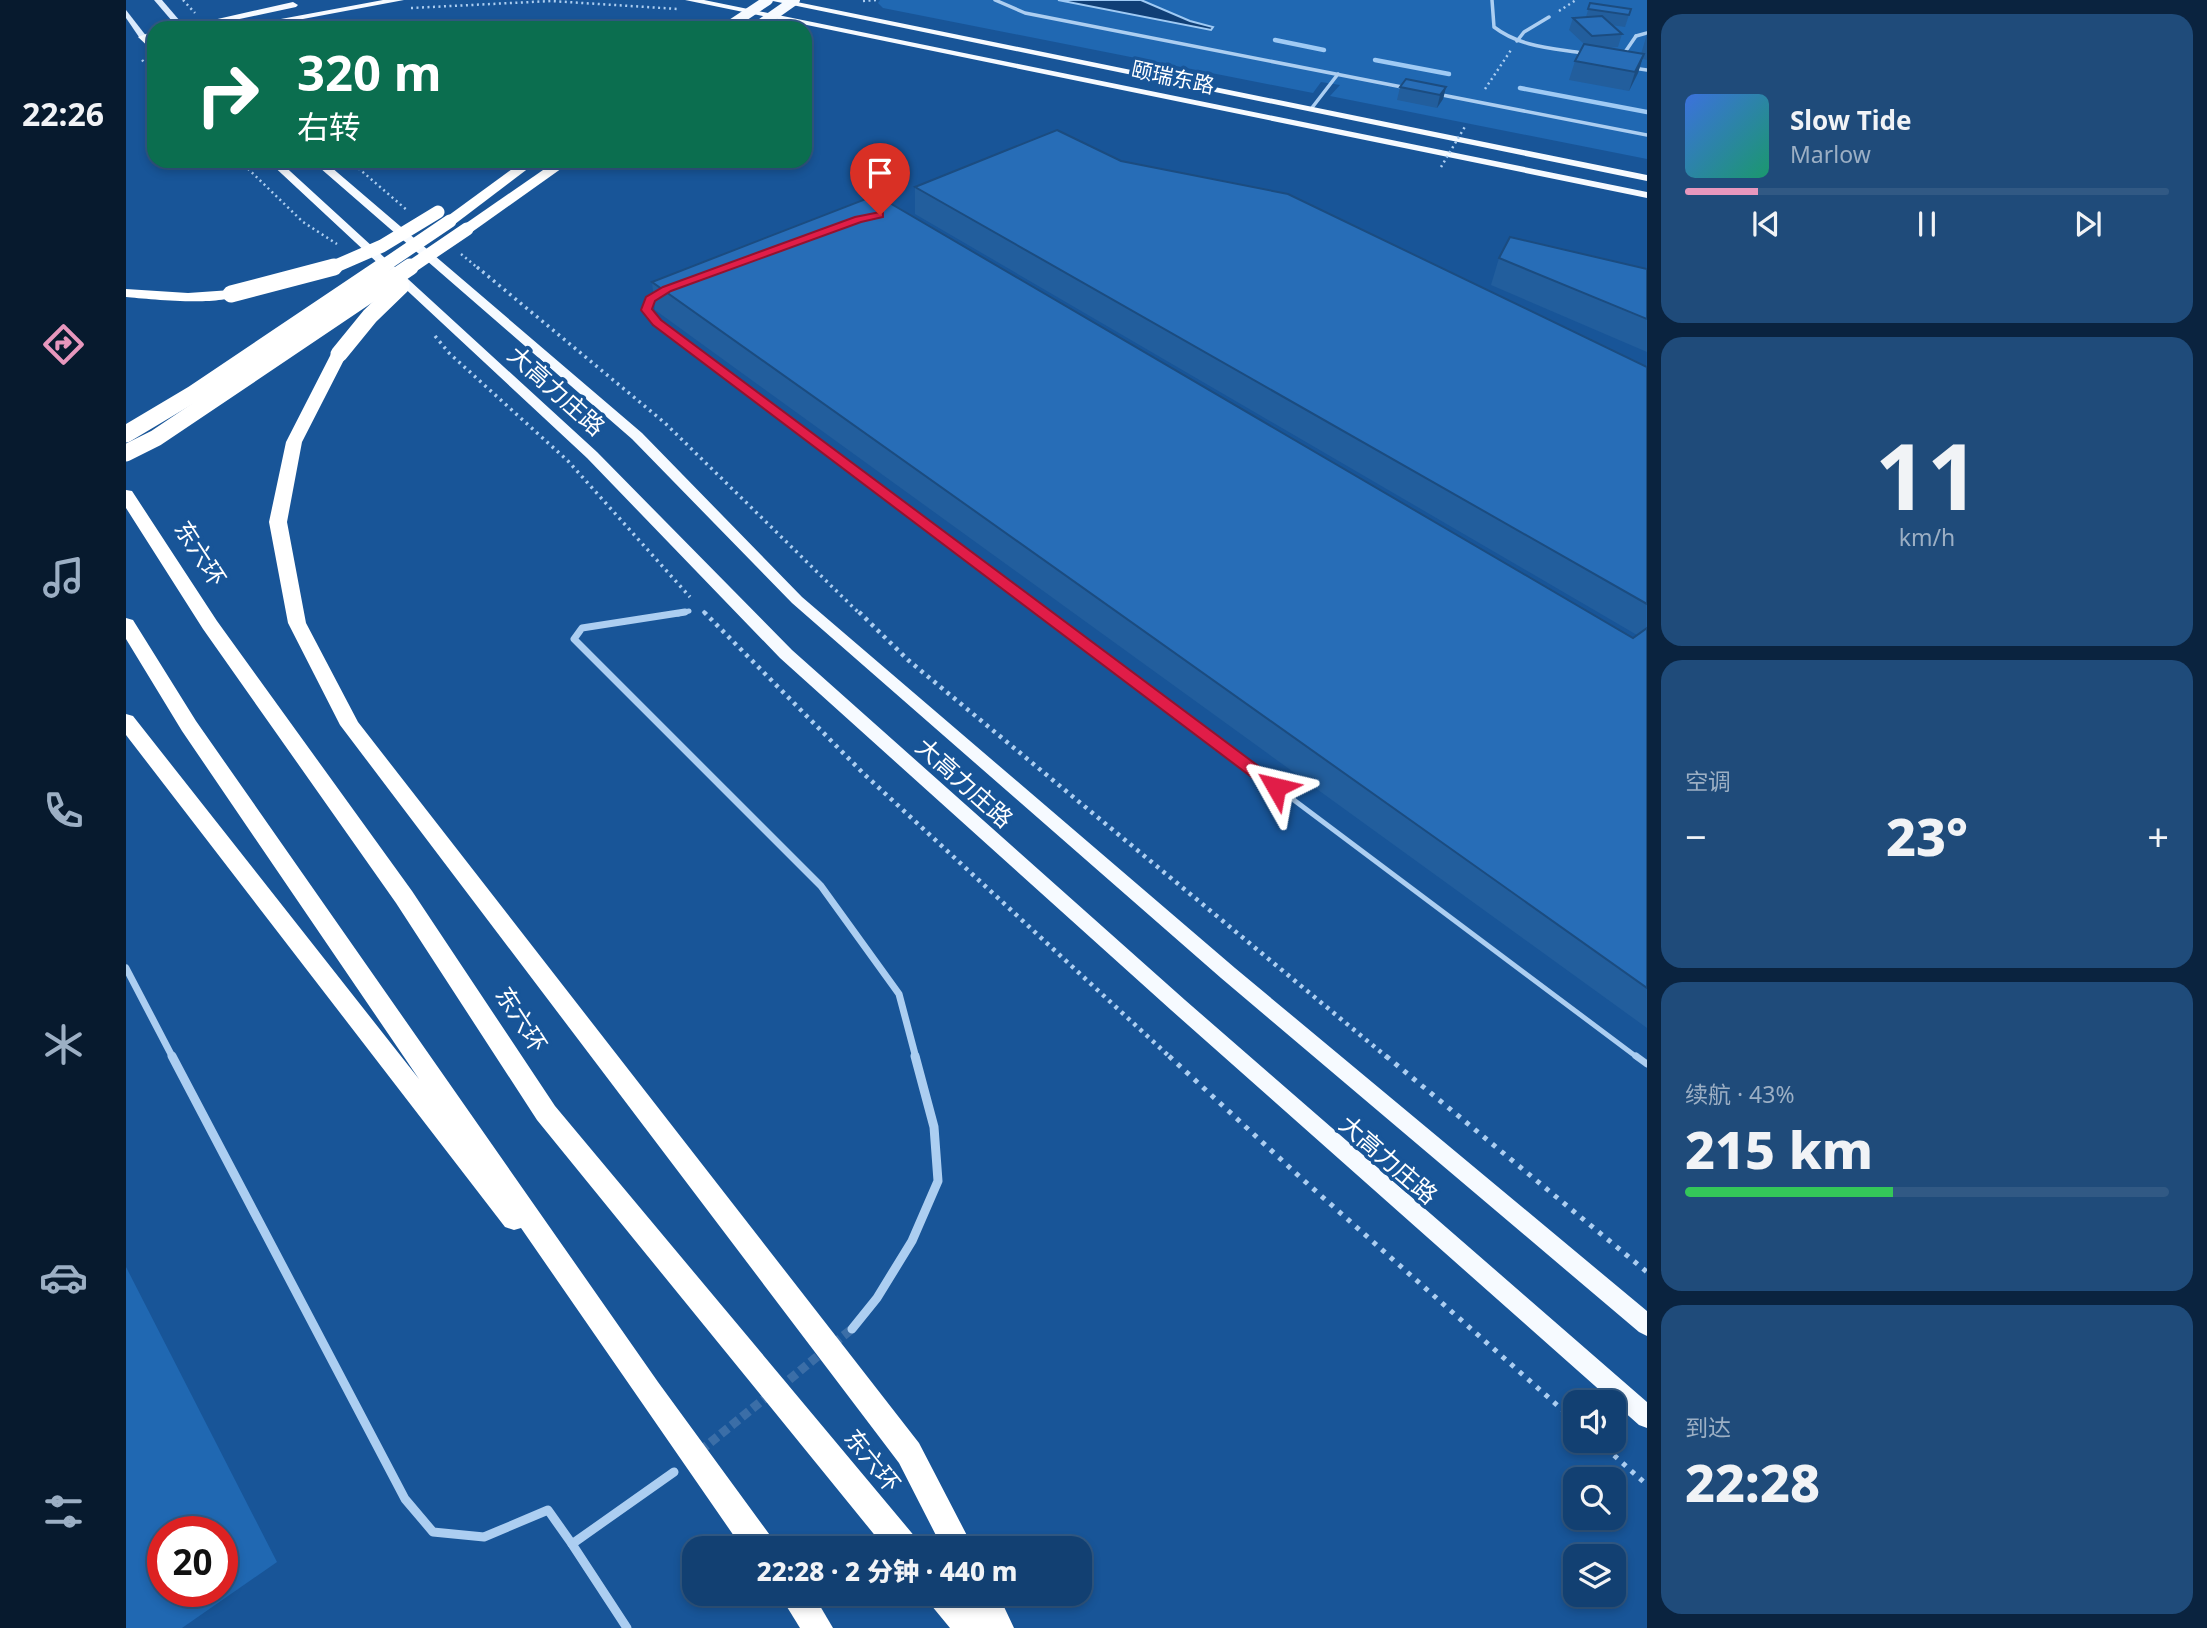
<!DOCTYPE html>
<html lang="zh">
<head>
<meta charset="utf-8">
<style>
  :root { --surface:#124072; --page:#1f4b7a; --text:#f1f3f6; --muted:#9cafc4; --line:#315984; --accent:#e797bd }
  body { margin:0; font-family:"Noto Sans","Noto Sans SC",sans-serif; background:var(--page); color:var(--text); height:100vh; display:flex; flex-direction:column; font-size:26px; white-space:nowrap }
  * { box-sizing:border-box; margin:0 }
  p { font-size:23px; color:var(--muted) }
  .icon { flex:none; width:38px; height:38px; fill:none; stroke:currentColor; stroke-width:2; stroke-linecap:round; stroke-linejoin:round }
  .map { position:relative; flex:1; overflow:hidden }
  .sheet { display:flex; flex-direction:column; gap:14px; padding:14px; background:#0a233f; width:560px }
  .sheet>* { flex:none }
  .hud { position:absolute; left:21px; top:21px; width:665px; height:147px; border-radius:21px; box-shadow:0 4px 10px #0003,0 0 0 2px var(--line); background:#0b6e4f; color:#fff; overflow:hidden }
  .tools { position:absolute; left:1437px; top:1390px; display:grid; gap:14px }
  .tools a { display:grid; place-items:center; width:63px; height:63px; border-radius:14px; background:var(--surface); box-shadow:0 4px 10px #0003,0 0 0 2px var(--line); font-size:35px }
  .speed { position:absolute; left:21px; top:1516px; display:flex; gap:14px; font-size:35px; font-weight:700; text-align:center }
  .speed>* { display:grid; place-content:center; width:91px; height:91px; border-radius:50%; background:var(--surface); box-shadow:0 4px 10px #0003,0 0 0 2px var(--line); line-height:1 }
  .speed .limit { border:10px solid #d22; background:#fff; color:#111 }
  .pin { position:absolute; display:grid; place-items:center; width:60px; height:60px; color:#fff; margin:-72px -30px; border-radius:50% 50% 50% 0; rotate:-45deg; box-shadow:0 0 7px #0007 }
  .pin .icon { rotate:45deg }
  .me { position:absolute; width:77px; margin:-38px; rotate:307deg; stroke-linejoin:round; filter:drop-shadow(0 0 5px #0008) }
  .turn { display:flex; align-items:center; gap:24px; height:147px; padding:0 35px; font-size:32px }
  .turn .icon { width:91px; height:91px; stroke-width:2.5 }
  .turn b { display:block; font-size:49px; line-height:60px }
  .big { font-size:52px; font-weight:800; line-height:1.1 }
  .sheet .widget { flex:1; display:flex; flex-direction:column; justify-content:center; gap:10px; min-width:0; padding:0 24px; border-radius:21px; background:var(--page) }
  .sheet .dial { align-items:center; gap:0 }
  .dial b { font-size:91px; line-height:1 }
  .song { display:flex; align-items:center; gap:21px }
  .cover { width:84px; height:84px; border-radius:10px; background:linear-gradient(135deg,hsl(220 70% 55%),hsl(160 70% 35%)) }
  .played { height:7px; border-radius:4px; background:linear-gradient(90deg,var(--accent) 15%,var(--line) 15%) }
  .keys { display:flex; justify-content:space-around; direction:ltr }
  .heat { display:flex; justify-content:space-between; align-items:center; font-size:38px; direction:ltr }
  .charge { height:10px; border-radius:5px; background:linear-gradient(90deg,#34c759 43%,var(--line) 0) }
  .trip { position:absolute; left:556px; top:1536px; width:410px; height:70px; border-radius:21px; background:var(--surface); box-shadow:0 4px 10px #0003,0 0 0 2px var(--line); font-weight:800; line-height:70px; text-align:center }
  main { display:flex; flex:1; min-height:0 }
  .menu { display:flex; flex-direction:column; width:126px; justify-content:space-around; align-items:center; background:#071a2e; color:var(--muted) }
  .menu .icon { width:49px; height:49px }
  .menu .on { color:var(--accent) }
  .menu b { font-size:32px; color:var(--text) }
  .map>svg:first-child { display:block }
  .green { fill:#2068b2; fill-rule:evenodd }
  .water { fill:#103f76; stroke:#9fcaf4; stroke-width:2 }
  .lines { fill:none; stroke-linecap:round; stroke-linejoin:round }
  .stream { stroke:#9fcaf4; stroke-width:4.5 }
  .minor-tunnel { stroke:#3b6ea7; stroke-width:9; stroke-dasharray:9 4.5; stroke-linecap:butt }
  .path-far3 { stroke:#accef1; stroke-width:2.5; stroke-dasharray:2 3.5; stroke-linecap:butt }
  .path-far2 { stroke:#accef1; stroke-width:3.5; stroke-dasharray:2.5 4.5; stroke-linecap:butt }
  .path-far1 { stroke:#accef1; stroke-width:4.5; stroke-dasharray:3.5 5; stroke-linecap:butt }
  .path { stroke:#accef1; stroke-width:5; stroke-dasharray:4.5 7; stroke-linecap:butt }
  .service-far3 { stroke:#accef1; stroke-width:3.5 }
  .service-far2 { stroke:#accef1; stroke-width:4.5 }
  .service-far1 { stroke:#accef1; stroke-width:5 }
  .service { stroke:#accef1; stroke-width:7 }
  .pedestrian { stroke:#accef1; stroke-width:3.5 }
  .minor-far2 { stroke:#accef1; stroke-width:5 }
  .minor-far1 { stroke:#accef1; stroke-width:7 }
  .minor { stroke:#accef1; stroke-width:9 }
  .secondary { fill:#daeafc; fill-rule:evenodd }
  .primary { fill:#f6faff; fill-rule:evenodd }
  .motorway { fill:#fff; fill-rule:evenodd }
  .path-bridge { stroke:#accef1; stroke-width:2.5; stroke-dasharray:2 3.5; stroke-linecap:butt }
  .primary-bridge { stroke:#f6faff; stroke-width:10 }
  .motorway-bridge-far1 { stroke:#fff; stroke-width:13 }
  .motorway-bridge { stroke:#fff; stroke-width:17 }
  .wall { fill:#225e9d }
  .shaded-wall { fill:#1b4c80 }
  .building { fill:#276db7; stroke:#1b4c80; stroke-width:2 }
  .route { fill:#e11d48; stroke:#92132f; stroke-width:2 }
  .labels { text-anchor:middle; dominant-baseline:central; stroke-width:7; stroke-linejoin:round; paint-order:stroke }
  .far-street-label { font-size:21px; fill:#fff; stroke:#185598 }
  .street-label { font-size:24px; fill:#fff; stroke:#185598 }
</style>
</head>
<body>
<main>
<nav class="menu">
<b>22:26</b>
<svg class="icon on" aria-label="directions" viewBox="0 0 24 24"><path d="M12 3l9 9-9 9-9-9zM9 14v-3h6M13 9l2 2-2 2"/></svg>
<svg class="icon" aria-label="music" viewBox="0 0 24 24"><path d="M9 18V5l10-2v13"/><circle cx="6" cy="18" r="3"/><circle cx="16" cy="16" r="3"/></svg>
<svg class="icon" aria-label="phone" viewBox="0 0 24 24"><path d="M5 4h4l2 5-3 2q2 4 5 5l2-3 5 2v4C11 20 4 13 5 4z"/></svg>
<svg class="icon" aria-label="climate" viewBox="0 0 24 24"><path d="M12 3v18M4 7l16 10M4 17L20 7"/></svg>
<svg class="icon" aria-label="car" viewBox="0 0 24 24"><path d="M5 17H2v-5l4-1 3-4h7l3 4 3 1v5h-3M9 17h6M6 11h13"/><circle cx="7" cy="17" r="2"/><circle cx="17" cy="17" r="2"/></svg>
<svg class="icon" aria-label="filters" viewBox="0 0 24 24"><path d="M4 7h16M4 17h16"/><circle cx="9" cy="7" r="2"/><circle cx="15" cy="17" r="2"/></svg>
</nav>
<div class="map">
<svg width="1521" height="1628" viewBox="0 0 1521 1628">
  <rect width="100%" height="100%" fill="#185598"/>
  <!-- green -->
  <g class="green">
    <path d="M754 0H1521V159L1204 96 1214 85 1195 82 1187 93 757 8 752 3Z"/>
    <path d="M0 1267 151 1562 56 1628H0ZM96 1531V1591H37V1531Z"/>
  </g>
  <!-- water -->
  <path class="water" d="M932 0H1015L1064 21 1087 27 1085 30Z"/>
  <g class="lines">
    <!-- stream -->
    <g class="stream">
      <path d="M1149 40 1198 50"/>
      <path d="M1249 60 1323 74"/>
      <path d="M1394 88 1521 112"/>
    </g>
    <!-- minor-tunnel -->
    <g class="minor-tunnel">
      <path d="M707 1344 726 1329"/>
      <path d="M653 1388 698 1351"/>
      <path d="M574 1451 643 1395"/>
    </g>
    <!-- path-far3 -->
    <g class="path-far3">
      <path d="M57 0 69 13"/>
      <path d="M737 1 751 0"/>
      <path d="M285 8 425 1 552 9"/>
      <path d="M1433 11 1450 0"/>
      <path d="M16 60 28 73"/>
      <path d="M1359 89 1385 50"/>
      <path d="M114 161 177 222 211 244"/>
      <path d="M224 161 282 211"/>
      <path d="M335 254 353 269"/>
    </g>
    <!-- path-far2 -->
    <g class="path-far2">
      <path d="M351 267 539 423 734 614"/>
      <path d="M309 336 323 353 442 461 564 597"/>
      <path d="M577 611 580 614"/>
    </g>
    <!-- path-far1 -->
    <g class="path-far1">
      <path d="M578 612 738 774 1045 1058"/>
      <path d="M733 612 782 660 1262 1058"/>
    </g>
    <!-- path -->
    <g class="path">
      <path d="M1043 1056 1174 1177 1449 1421"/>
      <path d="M1260 1056 1521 1272"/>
      <path d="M1471 1440 1521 1485"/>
    </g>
    <!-- service-far3 -->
    <g class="service-far3">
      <path d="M869 0 899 13 1281 88"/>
      <path d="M1366 0 1368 27C1394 47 1426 48 1457 53"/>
      <path d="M1391 41 1398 32 1423 17"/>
      <path d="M1497 55 1510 36"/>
      <path d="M1507 68 1521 70"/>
      <path d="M1311 94 1521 135"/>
      <path d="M1185 109 1212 74"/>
    </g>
    <!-- service-far2 -->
    <path class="service-far2" d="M531 294 520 306 522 314 531 323 919 614"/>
    <!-- service-far1 -->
    <path class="service-far1" d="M917 612 1512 1058"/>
    <!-- service -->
    <path class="service" d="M1510 1056 1521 1064"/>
    <!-- pedestrian -->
    <path class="pedestrian" d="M1510 36 1521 33"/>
    <!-- minor-far2 -->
    <path class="minor-far2" d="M552 614 563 611"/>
    <!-- minor-far1 -->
    <g class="minor-far1">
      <path d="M559 612 456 628 448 639 695 886 773 994 790 1058"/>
      <path d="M0 968 47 1058"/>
    </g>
    <!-- minor -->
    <g class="minor">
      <path d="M46 1056 279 1499 307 1532 358 1537 422 1510 446 1544"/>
      <path d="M726 1329 751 1298 786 1241 812 1181 808 1127 789 1056"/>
      <path d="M501 1628 446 1544 548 1472"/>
    </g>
    <!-- secondary -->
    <g class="secondary">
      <path d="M28 0H36L60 28H52Z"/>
      <path d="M0 10 21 37 20 39 13 37 0 18Z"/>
    </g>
    <!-- primary -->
    <g class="primary">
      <path d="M257 0H278L129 28H107Z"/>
      <path d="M559 0H578L1521 192V198Z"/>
      <path d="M642 0H661L1521 175V181Z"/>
      <path d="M167 2 172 5 170 7 71 28H52Z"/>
      <path d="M28 31V37L23 38 28 43V52L12 37Z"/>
      <path d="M142 161H153L471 452 666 650 1059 1000 1521 1402V1428L1513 1425 1045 1010 654 658 461 458Z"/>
      <path d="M186 161H198L516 433 676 597 1109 968 1521 1311V1336L1513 1332 1095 978 666 603 506 439Z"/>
    </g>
    <!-- motorway -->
    <g class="motorway">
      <path d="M397 161H412L329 224H319V218Z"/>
      <path d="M430 161H446L346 232H336V226Z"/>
      <path d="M0 289 62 293 105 290 112 294C98 307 22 299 0 297Z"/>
      <path d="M213 349 221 354 176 442 161 522 180 623 232 722 793 1443 848 1549H817L773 1463 214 725 162 623 143 522 160 442 205 354Z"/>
      <path d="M0 490 6 491 91 621 286 891 429 1106 790 1538 794 1549H760L411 1120 270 903 77 629 0 508Z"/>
      <path d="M0 618 7 620 70 721 532 1382 646 1538 650 1549H617L395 1228 388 1230 379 1227 0 735V714L7 716 293 1079 56 731 0 639Z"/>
      <path d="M653 1594H687L707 1628H674Z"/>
      <path d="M801 1594H836L846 1607 841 1594H872L888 1628H824L805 1605Z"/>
    </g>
    <!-- path-bridge -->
    <path class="path-bridge" d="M1315 167 1340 125"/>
    <!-- primary-bridge -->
    <g class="primary-bridge">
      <path d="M600 28 642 0"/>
      <path d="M629 28 669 0"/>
    </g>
    <!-- motorway-bridge-far1 -->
    <g class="motorway-bridge-far1">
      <path d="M203 269 256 246 312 212"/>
      <path d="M253 269 324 221"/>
      <path d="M282 269 341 229"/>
    </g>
    <!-- motorway-bridge -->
    <g class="motorway-bridge">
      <path d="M105 294 208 267"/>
      <path d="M213 354 244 316 275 286"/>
      <path d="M0 434 67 394 256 267"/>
      <path d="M0 453 30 438 284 267"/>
    </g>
  </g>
  <!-- wall -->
  <g class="wall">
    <path d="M1464 3 1505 9 1499 27 1485 25 1496 34 1492 47 1480 48 1515 54 1521 34V60L1516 59 1512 73 1503 91 1443 80 1449 61 1458 44 1443 30 1447 18 1460 17Z"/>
    <path d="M1274 87H1320L1317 99 1311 108 1271 100Z"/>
    <path d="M995 161 1521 367V1028L529 310 526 282 1507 638 1511 635 789 214V187Z"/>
    <path d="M1373 258 1521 269V352L1365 285Z"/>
  </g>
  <!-- shaded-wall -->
  <g class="shaded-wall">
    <path d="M1518 54 1512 73 1503 91 1509 72Z"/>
    <path d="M1320 87 1317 99 1311 108 1314 95Z"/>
  </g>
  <!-- building -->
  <g class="building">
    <path d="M1464 3 1505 9 1503 15 1462 9Z"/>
    <path d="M1476 16 1496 34 1466 36 1447 18Z"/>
    <path d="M1458 44 1518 54 1509 72 1449 61Z"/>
    <path d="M1280 79 1320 87 1314 95 1274 87Z"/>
    <path d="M931 130 995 161 1162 194 1521 367V604L789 187Z"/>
    <path d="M750 195 1507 638 1521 628V988L526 282Z"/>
    <path d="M1384 237 1521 269V319L1373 258Z"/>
  </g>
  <!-- route -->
  <path class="route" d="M754 212 757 213V217L735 222 545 291 529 301 526 309 535 320 1155 783 1158 787 1155 791H1144L527 325 515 310 520 297 537 287 729 217Z"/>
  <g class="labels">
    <!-- far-street labels -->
    <g class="far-street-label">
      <text transform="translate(1047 77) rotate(12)">颐瑞东路</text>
    </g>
    <!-- street labels -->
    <g class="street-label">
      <text transform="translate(431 390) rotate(42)">大高力庄路</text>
      <text transform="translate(75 553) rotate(57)">东六环</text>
      <text transform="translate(839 782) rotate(42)">大高力庄路</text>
      <text transform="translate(396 1019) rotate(57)">东六环</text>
      <text transform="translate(1263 1159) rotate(41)">大高力庄路</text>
      <text transform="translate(747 1460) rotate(51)">东六环</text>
    </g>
  </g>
</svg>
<div class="tools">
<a><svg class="icon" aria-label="sound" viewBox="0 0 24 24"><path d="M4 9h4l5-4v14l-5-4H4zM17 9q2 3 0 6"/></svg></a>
<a><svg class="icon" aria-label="search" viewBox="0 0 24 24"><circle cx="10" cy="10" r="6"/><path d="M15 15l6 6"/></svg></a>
<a><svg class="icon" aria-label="layers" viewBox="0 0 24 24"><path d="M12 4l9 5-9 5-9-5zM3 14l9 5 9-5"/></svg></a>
</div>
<div class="speed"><div class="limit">20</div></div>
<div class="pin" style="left:754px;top:215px;background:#d93025"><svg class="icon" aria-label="arrive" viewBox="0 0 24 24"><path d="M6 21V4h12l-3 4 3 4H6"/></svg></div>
<svg class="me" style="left:1150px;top:787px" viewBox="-20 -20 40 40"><path d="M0-17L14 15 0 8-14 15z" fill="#e11d48" stroke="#fff" stroke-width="4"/></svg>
<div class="trip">22:28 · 2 分钟 · 440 m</div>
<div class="hud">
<div class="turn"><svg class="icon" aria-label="right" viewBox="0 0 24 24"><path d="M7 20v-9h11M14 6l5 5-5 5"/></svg><div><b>320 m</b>右转</div></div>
</div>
</div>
<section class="sheet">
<div class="widget">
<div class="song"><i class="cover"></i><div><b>Slow Tide</b><p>Marlow</p></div></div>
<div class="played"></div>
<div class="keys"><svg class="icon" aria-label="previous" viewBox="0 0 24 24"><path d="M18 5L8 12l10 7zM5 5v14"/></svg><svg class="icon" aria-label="pause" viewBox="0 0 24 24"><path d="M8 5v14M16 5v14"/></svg><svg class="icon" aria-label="next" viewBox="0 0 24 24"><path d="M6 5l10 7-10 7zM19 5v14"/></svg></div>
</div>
<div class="widget dial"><b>11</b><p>km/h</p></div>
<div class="widget"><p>空调</p>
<div class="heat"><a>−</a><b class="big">23°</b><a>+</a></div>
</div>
<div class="widget"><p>续航 · 43%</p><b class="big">215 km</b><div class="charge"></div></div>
<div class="widget"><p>到达</p><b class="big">22:28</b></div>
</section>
</main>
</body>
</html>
